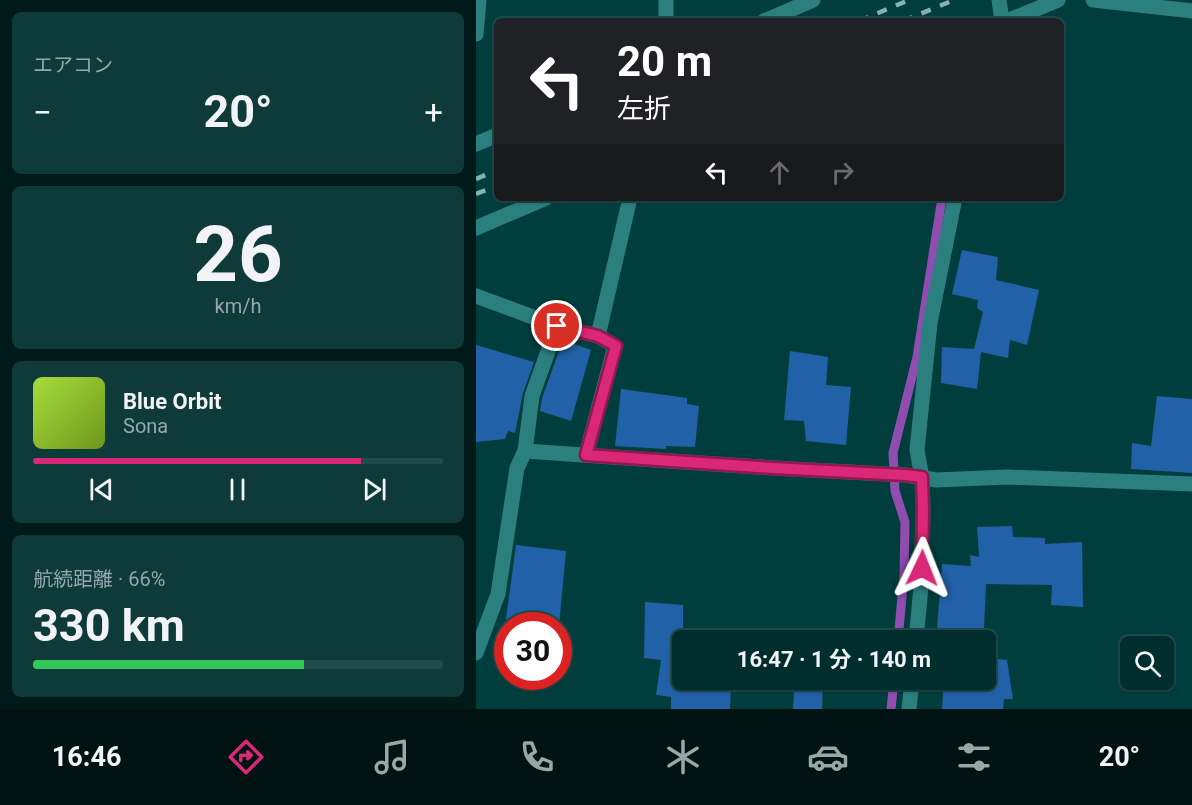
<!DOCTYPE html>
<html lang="ja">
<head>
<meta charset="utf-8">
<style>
  :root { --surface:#002e2e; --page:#0e3a3a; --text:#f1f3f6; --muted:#95a8aa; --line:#224a4a; --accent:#db2777 }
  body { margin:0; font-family:Roboto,"Noto Sans JP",sans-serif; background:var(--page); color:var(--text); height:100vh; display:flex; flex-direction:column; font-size:22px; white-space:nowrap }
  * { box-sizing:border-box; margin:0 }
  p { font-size:20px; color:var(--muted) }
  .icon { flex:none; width:33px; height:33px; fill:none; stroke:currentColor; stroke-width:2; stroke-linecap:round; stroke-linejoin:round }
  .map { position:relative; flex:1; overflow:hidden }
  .drawer { display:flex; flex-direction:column; gap:12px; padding:12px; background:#001919; width:476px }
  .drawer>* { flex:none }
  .guide { position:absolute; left:18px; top:18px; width:570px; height:183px; border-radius:9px; box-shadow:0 2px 4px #0004,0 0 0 2px var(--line); background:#202124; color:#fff; overflow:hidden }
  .fabs { position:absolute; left:644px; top:636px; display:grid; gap:12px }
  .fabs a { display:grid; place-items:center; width:54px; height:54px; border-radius:9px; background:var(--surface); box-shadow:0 2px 4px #0004,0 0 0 2px var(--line); font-size:30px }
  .speed { position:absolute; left:18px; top:612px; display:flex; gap:12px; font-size:30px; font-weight:700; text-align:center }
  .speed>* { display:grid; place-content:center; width:78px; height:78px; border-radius:50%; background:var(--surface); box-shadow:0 2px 4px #0004,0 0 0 2px var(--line); line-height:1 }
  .speed .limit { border:9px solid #d22; background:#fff; color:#111 }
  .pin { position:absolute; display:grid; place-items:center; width:51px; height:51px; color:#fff; margin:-26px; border:3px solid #fff; border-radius:50%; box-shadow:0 2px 6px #0007 }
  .me { position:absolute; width:66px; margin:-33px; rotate:2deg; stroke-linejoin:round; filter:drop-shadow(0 0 4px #0008) }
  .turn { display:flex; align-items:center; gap:21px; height:126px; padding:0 24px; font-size:27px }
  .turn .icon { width:78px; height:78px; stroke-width:2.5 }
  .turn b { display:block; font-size:42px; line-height:51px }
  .lanes { display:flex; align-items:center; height:57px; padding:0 24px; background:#0003; justify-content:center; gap:30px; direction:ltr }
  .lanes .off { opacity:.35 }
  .big { font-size:45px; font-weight:700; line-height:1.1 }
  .drawer .tile { flex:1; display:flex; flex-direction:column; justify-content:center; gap:9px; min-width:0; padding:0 21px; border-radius:9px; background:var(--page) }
  .drawer .dial { align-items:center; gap:0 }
  .dial b { font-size:78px; line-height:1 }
  .song { display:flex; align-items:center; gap:18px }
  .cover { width:72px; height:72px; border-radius:9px; background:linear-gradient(135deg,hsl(80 70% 55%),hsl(80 70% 35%)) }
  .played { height:6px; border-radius:3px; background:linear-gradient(90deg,var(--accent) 80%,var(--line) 80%) }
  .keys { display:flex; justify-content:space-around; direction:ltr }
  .heat { display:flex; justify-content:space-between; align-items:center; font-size:33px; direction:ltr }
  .charge { height:9px; border-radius:4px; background:linear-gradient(90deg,#34c759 66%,var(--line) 0) }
  .trip { position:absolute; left:196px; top:630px; width:324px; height:60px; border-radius:9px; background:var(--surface); box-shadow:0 2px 4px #0004,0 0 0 2px var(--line); font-weight:700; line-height:60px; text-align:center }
  .tabs { display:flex; height:96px; justify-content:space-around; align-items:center; background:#001212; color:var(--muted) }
  .tabs .icon { width:42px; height:42px }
  .tabs .selected { color:var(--accent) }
  .tabs b { font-size:27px; color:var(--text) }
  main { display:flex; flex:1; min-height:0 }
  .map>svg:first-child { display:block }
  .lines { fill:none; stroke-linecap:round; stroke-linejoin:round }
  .stream { stroke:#904db0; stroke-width:9 }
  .building { fill:#2161a7 }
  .minor { stroke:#2b807f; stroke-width:15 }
  .rail { stroke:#85b2b1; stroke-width:4.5; stroke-dasharray:10 10; stroke-linecap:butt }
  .route-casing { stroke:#8e194d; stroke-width:15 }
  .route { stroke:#db2777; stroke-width:10 }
</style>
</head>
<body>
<main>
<section class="drawer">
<div class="tile"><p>エアコン</p>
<div class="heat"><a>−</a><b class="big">20°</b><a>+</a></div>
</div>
<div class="tile dial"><b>26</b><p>km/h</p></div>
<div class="tile">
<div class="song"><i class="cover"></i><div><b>Blue Orbit</b><p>Sona</p></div></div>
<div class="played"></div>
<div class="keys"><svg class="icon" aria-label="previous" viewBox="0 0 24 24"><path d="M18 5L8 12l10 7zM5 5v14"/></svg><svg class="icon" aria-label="pause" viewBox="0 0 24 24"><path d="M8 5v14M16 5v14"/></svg><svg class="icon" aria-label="next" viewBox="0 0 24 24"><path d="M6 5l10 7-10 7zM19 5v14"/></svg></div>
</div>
<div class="tile"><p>航続距離 · 66%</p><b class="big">330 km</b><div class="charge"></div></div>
</section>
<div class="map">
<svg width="717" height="709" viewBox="0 0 717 709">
  <rect width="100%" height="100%" fill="#003e3e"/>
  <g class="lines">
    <!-- stream -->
    <g class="stream">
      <path d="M422 640 428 575 429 522 419 491 417 453 441 357 466 198"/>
      <path d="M415 709 418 680"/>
    </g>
  </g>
  <!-- building -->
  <g class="building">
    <path d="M486 250 522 257 520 280 563 290 551 345 534 340 532 358 505 352 501 389 465 383 466 347 498 349 507 312 501 308 502 300 476 294Z"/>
    <path d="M87 340 115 350 95 421 64 411 66 398Z"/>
    <path d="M0 345 58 362 47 393 39 433 32 431 29 439 0 442Z"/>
    <path d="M314 351 352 357 350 385 375 387 370 445 330 441 328 421 308 420Z"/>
    <path d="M145 389 211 398V404L223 406 219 447 190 446V449L139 446Z"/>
    <path d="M681 396 717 399V473L655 469 656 443 675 446Z"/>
    <path d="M536 526 537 537 569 538V544L606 542 607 607 575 605 576 585 510 584 508 628H461L466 564 495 566 494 555 503 557 501 527Z"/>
    <path d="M40 545 90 551 83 626H29Z"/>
    <path d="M169 602 207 605V680H255L254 709H195V697L180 695 185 660 168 658Z"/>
    <path d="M510 658 531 660 537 699H528L527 709H466L468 680H510Z"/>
    <path d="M319 680H347L346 709H317Z"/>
  </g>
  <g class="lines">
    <!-- minor -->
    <g class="minor">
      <path d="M190 0V21"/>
      <path d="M523 0 526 21"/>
      <path d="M617 0 717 11"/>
      <path d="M288 21 337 0"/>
      <path d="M531 21 582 0"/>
      <path d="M0 34 3 0"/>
      <path d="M0 144 21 135"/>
      <path d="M0 228 70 198"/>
      <path d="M0 296 81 326"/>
      <path d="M49 451 297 468 429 475 460 480 531 477 717 484"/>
      <path d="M110 455 139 346 122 336"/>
      <path d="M440 640 445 587 447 511 446 478 441 450 454 323 479 198"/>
      <path d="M0 653 22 594 41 468 49 451 56 396 81 326 122 336 154 198"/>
      <path d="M433 709 436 680"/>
    </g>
    <!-- rail -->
    <g class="rail">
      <path d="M383 21 433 0"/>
      <path d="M427 21 478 0"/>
      <path d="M0 179 21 170"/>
      <path d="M0 194 21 186"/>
    </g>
  </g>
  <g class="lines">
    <!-- route casing -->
    <g class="route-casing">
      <path id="route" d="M81 326 122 336 140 346 110 455 297 468 429 475 446 477 447 511 446 568"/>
    </g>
    <!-- route -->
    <use href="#route" class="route"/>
  </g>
</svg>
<div class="fabs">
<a><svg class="icon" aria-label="search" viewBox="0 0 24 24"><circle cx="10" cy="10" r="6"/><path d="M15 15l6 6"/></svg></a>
</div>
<div class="speed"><div class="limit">30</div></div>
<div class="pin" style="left:81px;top:326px;background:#d93025"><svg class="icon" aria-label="arrive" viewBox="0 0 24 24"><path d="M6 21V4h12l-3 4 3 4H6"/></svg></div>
<svg class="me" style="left:446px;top:568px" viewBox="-20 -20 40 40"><path d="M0-17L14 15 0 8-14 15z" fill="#db2777" stroke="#fff" stroke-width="4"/></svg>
<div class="trip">16:47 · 1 分 · 140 m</div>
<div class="guide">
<div class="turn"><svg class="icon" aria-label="left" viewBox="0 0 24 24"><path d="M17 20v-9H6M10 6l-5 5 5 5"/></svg><div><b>20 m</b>左折</div></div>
<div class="lanes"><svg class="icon" aria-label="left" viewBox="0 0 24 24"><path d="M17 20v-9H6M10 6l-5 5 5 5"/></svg><svg class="icon off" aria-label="ahead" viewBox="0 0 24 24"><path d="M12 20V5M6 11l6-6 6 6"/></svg><svg class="icon off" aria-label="right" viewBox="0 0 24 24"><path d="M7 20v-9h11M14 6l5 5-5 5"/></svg></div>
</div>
</div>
</main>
<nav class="tabs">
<b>16:46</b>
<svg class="icon selected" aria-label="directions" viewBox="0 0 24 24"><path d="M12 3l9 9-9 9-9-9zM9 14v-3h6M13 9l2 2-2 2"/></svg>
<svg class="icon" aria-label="music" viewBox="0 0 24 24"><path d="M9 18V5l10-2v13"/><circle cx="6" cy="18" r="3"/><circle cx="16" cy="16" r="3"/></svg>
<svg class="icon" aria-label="phone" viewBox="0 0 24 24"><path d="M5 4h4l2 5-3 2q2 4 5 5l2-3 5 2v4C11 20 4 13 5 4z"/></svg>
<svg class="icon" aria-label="climate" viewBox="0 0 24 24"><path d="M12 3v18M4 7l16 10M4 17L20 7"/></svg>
<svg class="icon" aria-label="car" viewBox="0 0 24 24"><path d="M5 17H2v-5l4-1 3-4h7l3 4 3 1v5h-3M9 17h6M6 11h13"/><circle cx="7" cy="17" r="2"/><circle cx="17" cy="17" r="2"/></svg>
<svg class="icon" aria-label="filters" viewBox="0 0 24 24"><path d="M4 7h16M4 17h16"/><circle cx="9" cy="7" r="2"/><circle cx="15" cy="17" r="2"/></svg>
<b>20°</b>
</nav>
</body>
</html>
